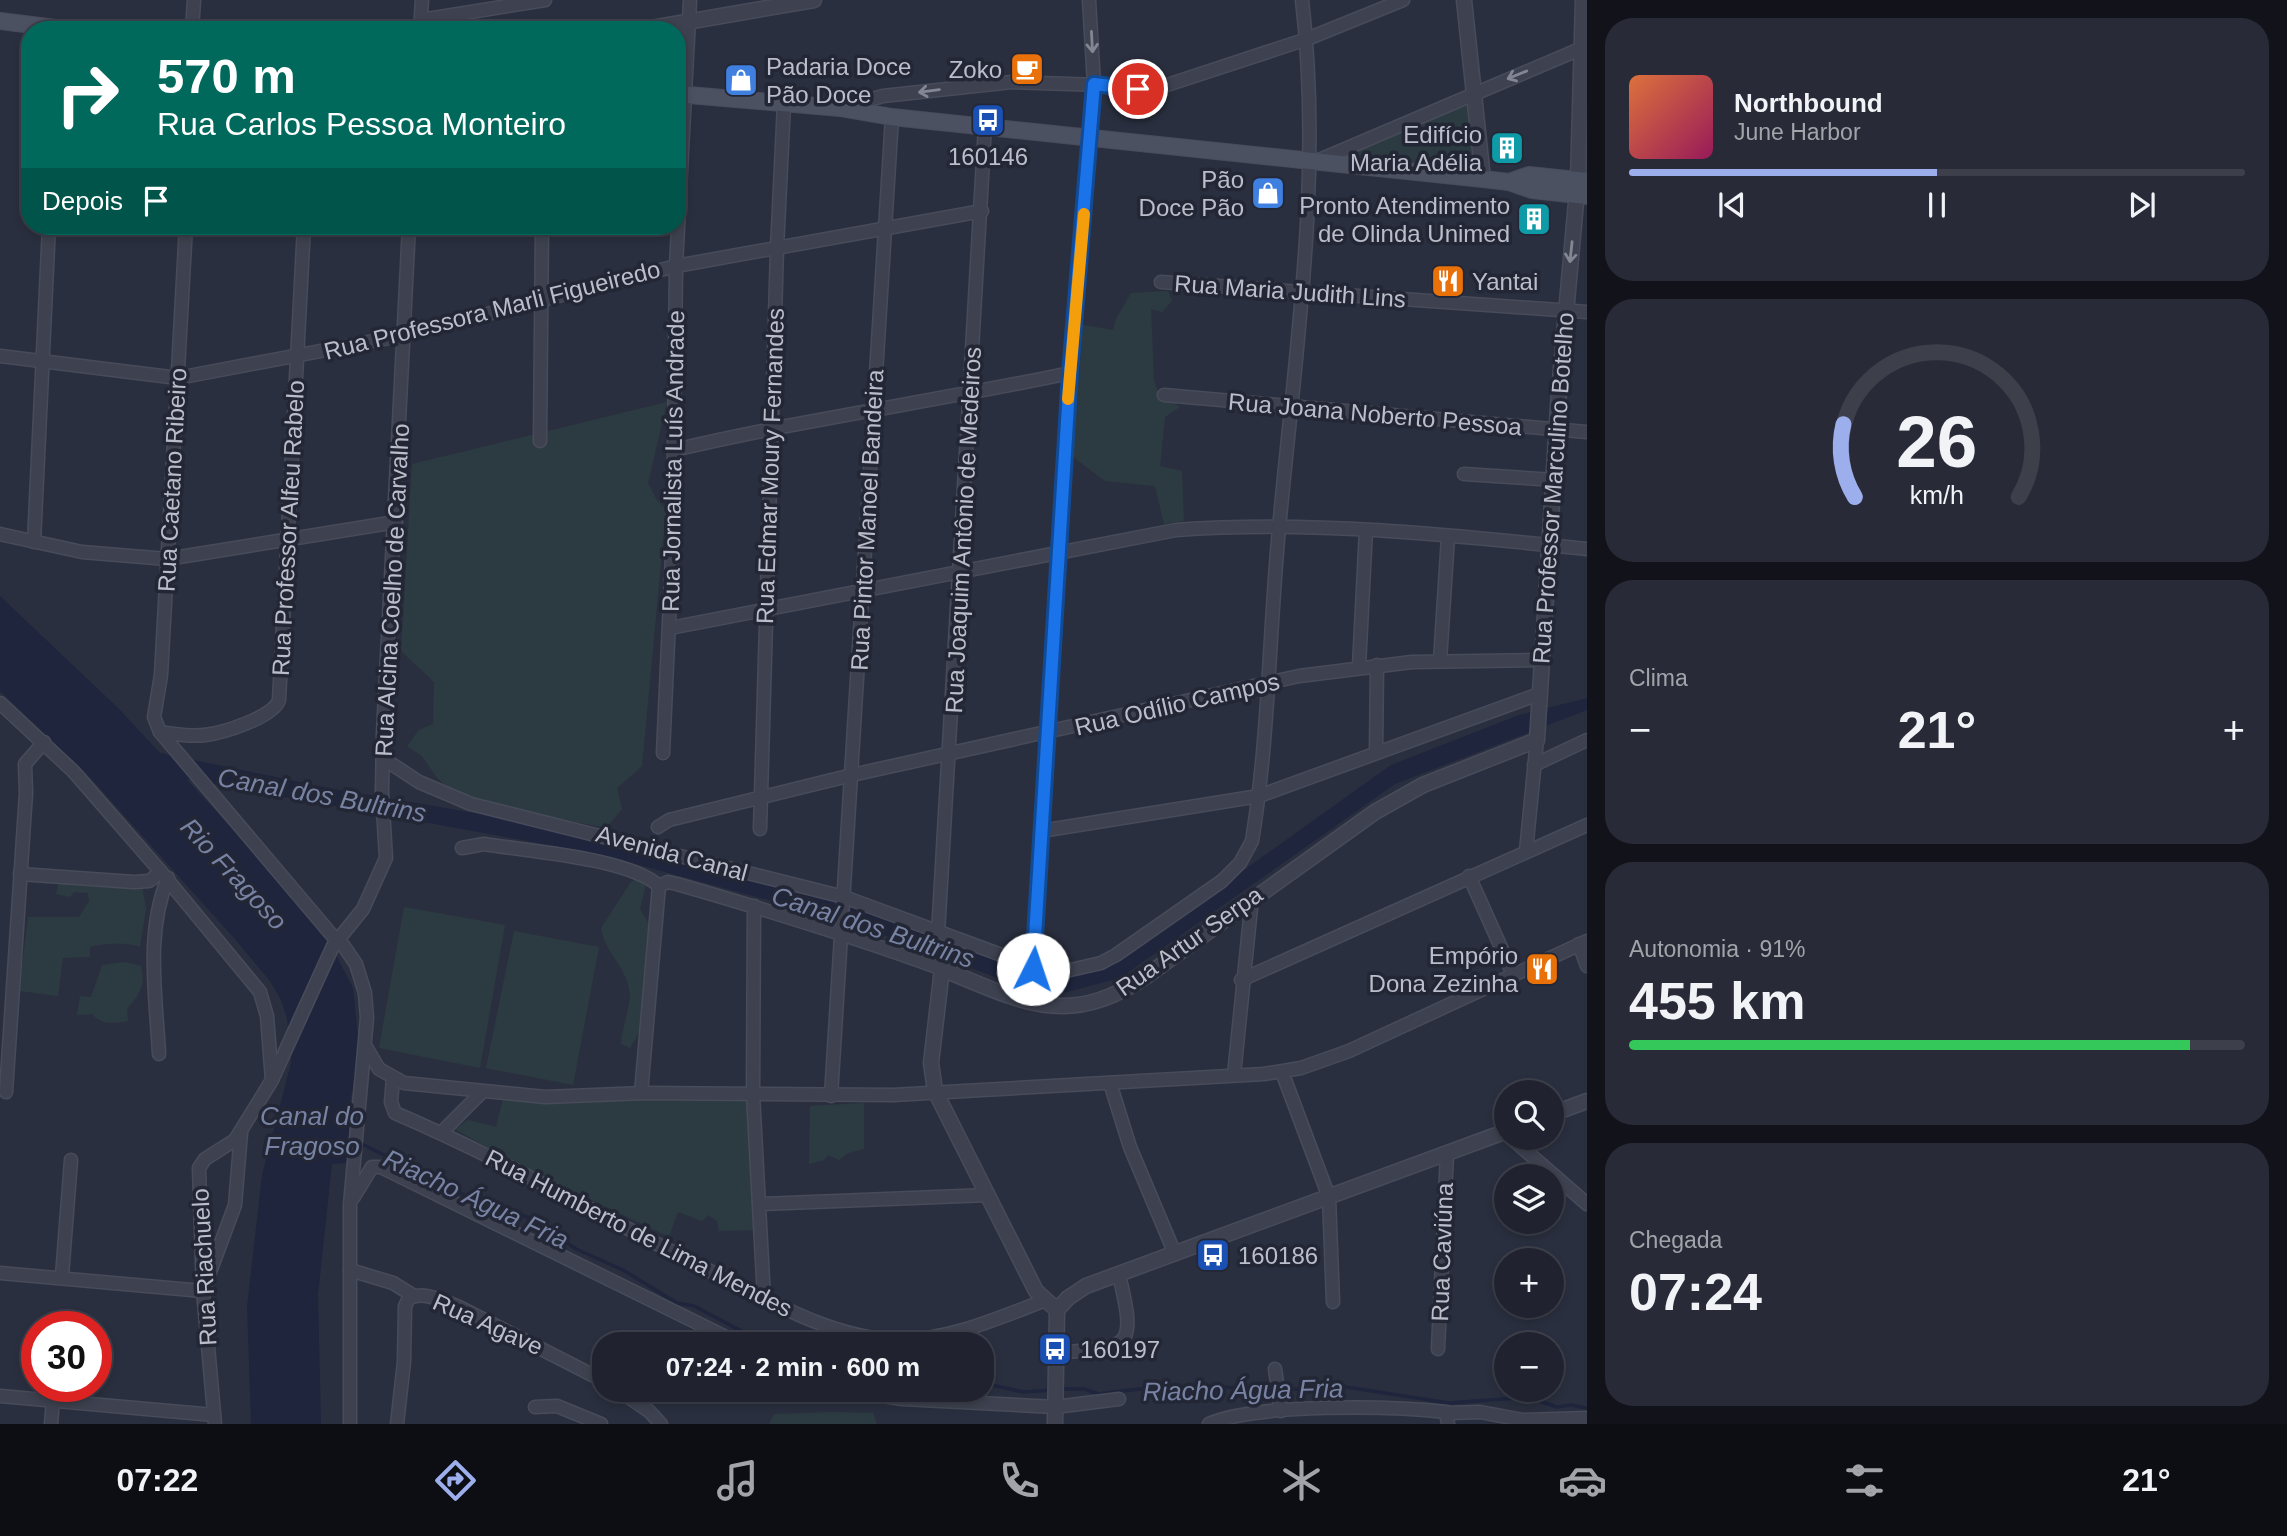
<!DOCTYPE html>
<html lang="pt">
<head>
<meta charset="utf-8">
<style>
  :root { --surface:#20232f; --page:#282b37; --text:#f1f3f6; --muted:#a2a4aa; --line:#3d404b; --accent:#9daeec }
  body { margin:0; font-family:Arial,sans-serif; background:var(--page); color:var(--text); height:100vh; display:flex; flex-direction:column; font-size:26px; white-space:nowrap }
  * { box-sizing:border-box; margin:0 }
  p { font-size:23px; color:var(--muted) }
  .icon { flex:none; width:38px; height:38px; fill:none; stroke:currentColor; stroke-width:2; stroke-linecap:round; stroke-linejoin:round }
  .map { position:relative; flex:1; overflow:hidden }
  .drawer { display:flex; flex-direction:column; gap:18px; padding:18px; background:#12131a; width:700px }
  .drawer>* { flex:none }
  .guide { position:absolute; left:21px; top:21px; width:665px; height:214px; border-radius:28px; box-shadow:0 4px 10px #0003,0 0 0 2px var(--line); background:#00695c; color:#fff; overflow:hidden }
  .controls { position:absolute; left:1494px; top:1080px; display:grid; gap:14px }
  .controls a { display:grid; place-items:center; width:70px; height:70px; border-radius:50%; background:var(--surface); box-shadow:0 4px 10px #0003,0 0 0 2px var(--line); font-size:35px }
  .speed { position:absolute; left:21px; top:1311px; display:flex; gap:14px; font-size:35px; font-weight:700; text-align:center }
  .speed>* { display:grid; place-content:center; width:91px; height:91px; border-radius:50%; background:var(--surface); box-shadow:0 4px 10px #0003,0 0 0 2px var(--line); line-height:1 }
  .speed .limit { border:10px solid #d22; background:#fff; color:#111 }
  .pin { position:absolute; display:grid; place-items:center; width:60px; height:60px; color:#fff; margin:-30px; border:4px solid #fff; border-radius:50%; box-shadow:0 2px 7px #0007 }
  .me { position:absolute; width:77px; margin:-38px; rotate:4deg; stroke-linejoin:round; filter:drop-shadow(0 0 5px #0008) }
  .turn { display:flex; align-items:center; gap:24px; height:147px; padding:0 21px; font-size:32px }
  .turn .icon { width:91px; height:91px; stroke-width:2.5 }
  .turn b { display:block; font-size:49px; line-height:60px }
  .then { display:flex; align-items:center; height:66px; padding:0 21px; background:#0003; gap:14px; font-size:26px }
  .big { font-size:52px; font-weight:700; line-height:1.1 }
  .drawer .card { flex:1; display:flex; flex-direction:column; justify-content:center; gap:10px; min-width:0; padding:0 24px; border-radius:28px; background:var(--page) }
  .drawer .dial { align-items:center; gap:0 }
  .dial svg { height:182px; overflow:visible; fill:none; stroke:var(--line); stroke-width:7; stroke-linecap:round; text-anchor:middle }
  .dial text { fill:var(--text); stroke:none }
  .song { display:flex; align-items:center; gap:21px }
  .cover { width:84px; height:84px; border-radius:10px; background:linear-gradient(135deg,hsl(20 70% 55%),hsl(330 70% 35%)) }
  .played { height:7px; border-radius:4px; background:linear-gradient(90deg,var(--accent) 50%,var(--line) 50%) }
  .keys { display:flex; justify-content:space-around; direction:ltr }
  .heat { display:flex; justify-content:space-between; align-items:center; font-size:38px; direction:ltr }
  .charge { height:10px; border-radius:5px; background:linear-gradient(90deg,#34c759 91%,var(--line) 0) }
  .trip { position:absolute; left:592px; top:1332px; width:402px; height:70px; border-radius:28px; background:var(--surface); box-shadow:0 4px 10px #0003,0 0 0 2px var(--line); font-weight:700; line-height:70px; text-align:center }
  .menu { display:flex; height:112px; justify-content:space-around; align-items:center; background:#0d0e13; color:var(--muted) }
  .menu .icon { width:49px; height:49px }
  .menu .on { color:var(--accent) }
  .menu b { font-size:32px; color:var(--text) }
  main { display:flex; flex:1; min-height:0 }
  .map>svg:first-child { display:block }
  .green { fill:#2c3b41 }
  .water { fill:#1e253d }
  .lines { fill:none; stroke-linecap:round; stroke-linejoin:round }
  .stream { stroke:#1e253d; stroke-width:3.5 }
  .minor-casing { stroke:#484b59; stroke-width:15 }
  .tertiary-casing { stroke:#484b59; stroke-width:17 }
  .secondary-casing { stroke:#484b59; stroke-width:18 }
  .minor { stroke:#3e4250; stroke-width:12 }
  .tertiary { stroke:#3e4250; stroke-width:14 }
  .secondary { stroke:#4c5162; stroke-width:16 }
  .oneway { stroke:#838693 }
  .route-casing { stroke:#114b97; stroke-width:18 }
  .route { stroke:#1a73e8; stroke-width:12 }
  .slow { stroke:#f59e0b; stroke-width:12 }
  .labels { text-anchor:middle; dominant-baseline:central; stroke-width:7; stroke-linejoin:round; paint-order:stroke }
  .poi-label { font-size:24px; fill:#bbbeca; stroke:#232735; text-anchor:end }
  .street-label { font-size:24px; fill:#bbbeca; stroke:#232735 }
  .water-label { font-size:26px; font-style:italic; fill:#7883a4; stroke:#232735 }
</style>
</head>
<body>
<main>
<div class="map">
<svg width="1587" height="1424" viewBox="0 0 1587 1424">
  <rect width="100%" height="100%" fill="#2a2f3f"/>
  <!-- green -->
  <g class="green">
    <path d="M1468 101 1473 167 1341 157Z"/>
    <path d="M1168 291 1172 301 1162 312 1151 309 1154 380 1161 402 1170 400 1180 407 1165 417 1160 466 1182 471 1184 521 1164 524 1155 486 1105 481 1073 457 1083 325 1113 330 1115 321 1131 293Z"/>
    <path d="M667 402 648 483 656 499 666 509 642 766 617 788 622 809 606 828 459 799 437 778 422 756 407 746 419 730 433 724 434 682 401 651 412 464Z"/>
    <path d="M60 877 142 886 146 908 140 947C125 942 106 943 90 947V957L63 958 58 996 19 991 28 917H79L89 901 88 893 74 892 70 897 56 894Z"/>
    <path d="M638 878 647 880 640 909 648 923 649 983 647 1018 630 1048 621 1044C622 1029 631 1002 630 994 626 964 606 956 601 928L631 882Z"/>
    <path d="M404 907 505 925 480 1068 379 1048Z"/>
    <path d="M514 931 599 947 573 1085 486 1068Z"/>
    <path d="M125 962 141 966C146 985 139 995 127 1009L128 1021C113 1023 103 1026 92 1014L77 1015 80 996 91 997 102 965Z"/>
    <path d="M753 1094 754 1278V1230L719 1231 717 1221 708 1215 702 1221 678 1212 669 1237 513 1162 455 1129 468 1120 496 1127 503 1099Z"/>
    <path d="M864 1103V1149L848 1153 839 1160 828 1155 824 1160 809 1164 810 1106Z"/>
    <path d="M832 1412 873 1413 877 1424H769L774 1414Z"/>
  </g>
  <!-- water -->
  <path class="water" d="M0 596 119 709 160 753 328 788 580 831 851 904 1050 979 1111 965 1391 765 1519 715 1587 698V710L1395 784 1120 978 1048 997 849 922 599 854 186 779 317 919 353 988 360 1057 347 1114 350 1118 347 1163 332 1164 318 1295 321 1424H251L247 1307 262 1175 291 1063 287 1018 281 1000 270 981 233 937 87 774 0 691Z"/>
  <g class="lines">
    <!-- stream -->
    <g class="stream">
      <path d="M360 1143 466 1196 530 1218 576 1249 623 1270 677 1303 694 1306 766 1344"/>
      <path d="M982 1383 1023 1392 1053 1390"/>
      <path d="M1281 1388 1308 1390 1327 1384 1449 1403 1528 1397 1557 1407 1571 1405 1587 1408"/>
      <path d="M1060 1389H1084L1099 1394C1140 1388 1183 1385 1225 1387 1241 1387 1258 1399 1273 1390"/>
    </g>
    <!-- minor casing -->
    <g class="minor-casing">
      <g id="minor">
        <path d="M421 20 545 0"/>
        <path d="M192 30 194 0"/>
        <path d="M420 30 422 0"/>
        <path d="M844 107 883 96 1012 82 1161 87 1307 39 1403 0"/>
        <path d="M1317 161 1580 49"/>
        <path d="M186 226 161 675 154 717 160 732 336 940 343 945 356 964 365 993 367 1018 350 1205V1424"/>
        <path d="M1161 282 1587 312"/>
        <path d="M0 356 178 378 405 335 676 266 982 211"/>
        <path d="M1164 395 1587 432"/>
        <path d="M540 441 542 226"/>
        <path d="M674 450C805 419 938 401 1070 373"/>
        <path d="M1464 474 1555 480"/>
        <path d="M0 534 82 552 167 559 396 522"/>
        <path d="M34 542 49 226"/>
        <path d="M670 628 1176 530C1311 520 1452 535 1587 549"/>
        <path d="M1440 661 1448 537"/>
        <path d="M1359 666 1366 530"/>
        <path d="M0 703 73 771 161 872"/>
        <path d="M160 732C175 734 190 737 205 735 223 733 274 717 279 700L304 226"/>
        <path d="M663 753 673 534 676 266 690 0"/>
        <path d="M1376 753 1377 665"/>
        <path d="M384 759 419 782 471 804 844 897 1053 974 1101 963 1116 955 1222 881 1240 863 1252 841C1269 738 1269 633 1279 529 1295 353 1323 177 1302 0"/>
        <path d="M1534 765 1587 740"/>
        <path d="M658 827 669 820 852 775 1299 676 1412 662 1542 660"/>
        <path d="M760 829 777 248 784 104"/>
        <path d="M1041 831 1259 796 1539 694"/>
        <path d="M462 848 484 844C526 851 629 858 659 886"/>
        <path d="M1526 851 1537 740"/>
        <path d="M20 874 134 882 149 881 161 872 260 992 267 1016 272 1080 235 1140 205 1159 199 1168 203 1291 215 1424"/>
        <path d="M1469 876 1513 974"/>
        <path d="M659 886 668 882 677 884C767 910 855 937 942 969"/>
        <path d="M754 906 753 1094 764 1298"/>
        <path d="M938 934 985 126"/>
        <path d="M1579 944 1587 966"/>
        <path d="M1033 969 1070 373 1094 84 1089 0"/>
        <path d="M1241 980 1587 825"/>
        <path d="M366 1047 379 1069 404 1083 545 1097 645 1093 893 1095 1264 1074 1301 1068 1349 1051 1587 941"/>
        <path d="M159 1054C156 995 145 933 168 878"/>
        <path d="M1282 1072 1329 1197 1333 1302"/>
        <path d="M1234 1075 1252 898"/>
        <path d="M393 1078 391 1102 395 1113C503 1159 606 1219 712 1272 769 1300 829 1337 894 1340 946 1342 998 1318 1046 1300"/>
        <path d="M272 1080 333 946 363 909 386 858 382 792 383 734 409 226"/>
        <path d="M1110 1083 1130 1147 1175 1254"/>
        <path d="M6 1092 26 793 25 764 44 742"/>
        <path d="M641 1093 659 886"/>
        <path d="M831 1096 892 117"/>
        <path d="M442 1132 481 1093"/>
        <path d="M1511 1138 1587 1204"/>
        <path d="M353 1198 372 1167H381L740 1344"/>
        <path d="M759 1204 988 1195"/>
        <path d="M350 1270 393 1283 414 1296"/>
        <path d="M0 1273 203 1291 235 1205 241 1133"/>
        <path d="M62 1276 71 1160"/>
        <path d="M1438 1349 1447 1154"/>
        <path d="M1057 1353C1128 1346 1138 1353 1119 1275"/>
        <path d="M1275 1369 1281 1411"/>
        <path d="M618 1390 649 1411 661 1424"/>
        <path d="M846 1390 902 1399 1055 1407 1119 1399"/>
        <path d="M0 1396 214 1415"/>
        <path d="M535 1407 557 1406 601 1424"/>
        <path d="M1449 1413 1480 1412 1523 1420 1587 1418"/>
        <path d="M51 1424 53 1400"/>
        <path d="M397 1424 404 1362 405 1306 409 1298C425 1291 442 1301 457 1306L604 1381"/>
        <path d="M1209 1424C1258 1403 1392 1406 1446 1412L1448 1424"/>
      </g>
    </g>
    <!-- tertiary casing -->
    <g class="tertiary-casing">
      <g id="tertiary">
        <path d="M1464 0 1483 179"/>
        <path d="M640 30 814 0"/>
        <path d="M1552 1114 1587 1101"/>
        <path d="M1057 1310 1036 1291 935 1091 931 1063 942 969C1019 1000 1067 1030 1145 977L1375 812 1423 785 1537 740 1559 391 1578 180 1583 0"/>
        <path d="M1057 1310 1068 1298 1086 1286 1507 1131"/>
        <path d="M1055 1424 1057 1310"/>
      </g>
    </g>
    <!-- secondary casing -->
    <g class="secondary-casing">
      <g id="secondary">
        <path d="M0 21 71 30"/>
        <path d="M677 94 840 108 892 117 1483 179 1509 182 1532 190 1587 196"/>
        <path d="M1509 182 1529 175 1587 181"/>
      </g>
    </g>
    <!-- minor -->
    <use href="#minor" class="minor"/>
    <!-- tertiary -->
    <use href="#tertiary" class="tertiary"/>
    <!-- secondary -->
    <use href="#secondary" class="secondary"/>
  </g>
  <!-- one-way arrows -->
  <defs><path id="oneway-shaft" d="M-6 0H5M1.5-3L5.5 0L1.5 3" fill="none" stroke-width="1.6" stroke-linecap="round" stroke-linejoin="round" transform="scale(1.75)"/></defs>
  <g class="oneway">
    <use href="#oneway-shaft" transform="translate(1092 42) rotate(87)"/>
    <use href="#oneway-shaft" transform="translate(1517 75) rotate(158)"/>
    <use href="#oneway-shaft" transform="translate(929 91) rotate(172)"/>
    <use href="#oneway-shaft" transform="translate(1571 252) rotate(96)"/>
  </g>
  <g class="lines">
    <!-- route casing -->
    <g class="route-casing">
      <path id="route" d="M1033 969 1070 373 1094 84 1138 89"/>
    </g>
    <!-- route -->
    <use href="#route" class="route"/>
    <!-- slow -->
    <path class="slow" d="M1068 399 1084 214"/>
  </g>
  <!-- icons -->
  <defs>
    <g id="cafe-square" transform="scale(1.75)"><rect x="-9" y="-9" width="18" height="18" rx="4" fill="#e8710a" stroke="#232735"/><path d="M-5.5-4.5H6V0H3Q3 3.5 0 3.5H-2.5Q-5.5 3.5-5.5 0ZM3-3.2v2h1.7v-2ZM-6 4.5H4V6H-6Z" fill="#fff"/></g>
    <g id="shop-square" transform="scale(1.75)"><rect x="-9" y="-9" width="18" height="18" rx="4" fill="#3f7fe0" stroke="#232735"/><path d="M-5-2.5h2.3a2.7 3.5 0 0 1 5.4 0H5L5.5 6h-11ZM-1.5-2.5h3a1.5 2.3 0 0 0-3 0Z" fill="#fff"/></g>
    <g id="bus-square" transform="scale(1.75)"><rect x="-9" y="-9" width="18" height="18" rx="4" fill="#1a4fb4" stroke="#232735"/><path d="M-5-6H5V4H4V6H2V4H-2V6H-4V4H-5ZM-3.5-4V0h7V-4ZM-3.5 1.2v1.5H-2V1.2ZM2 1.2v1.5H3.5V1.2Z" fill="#fff"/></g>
    <g id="building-square" transform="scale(1.75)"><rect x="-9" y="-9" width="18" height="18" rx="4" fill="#0f9aa8" stroke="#232735"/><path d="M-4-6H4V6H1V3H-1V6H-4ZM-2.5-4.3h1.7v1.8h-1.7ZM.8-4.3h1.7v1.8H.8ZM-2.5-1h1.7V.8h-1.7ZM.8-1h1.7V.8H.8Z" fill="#fff"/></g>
    <g id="restaurant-square" transform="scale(1.75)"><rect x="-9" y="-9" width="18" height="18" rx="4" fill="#e8710a" stroke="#232735"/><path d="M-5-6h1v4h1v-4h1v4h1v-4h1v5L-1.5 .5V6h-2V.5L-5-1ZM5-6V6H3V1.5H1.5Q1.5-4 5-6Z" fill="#fff"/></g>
  </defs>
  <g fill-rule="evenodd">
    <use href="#cafe-square" x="1027" y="69"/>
    <use href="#shop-square" x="741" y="80"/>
    <use href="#bus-square" x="988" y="120"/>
    <use href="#building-square" x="1507" y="148"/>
    <use href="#shop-square" x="1268" y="193"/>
    <use href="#building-square" x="1534" y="219"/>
    <use href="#restaurant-square" x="1448" y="281"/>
    <use href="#restaurant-square" x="1542" y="969"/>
    <use href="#bus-square" x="1213" y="1255"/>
    <use href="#bus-square" x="1055" y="1349"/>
  </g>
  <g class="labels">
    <!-- poi labels -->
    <g class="poi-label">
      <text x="766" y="66" text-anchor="start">Padaria Doce<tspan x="766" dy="28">Pão Doce</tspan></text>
      <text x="1002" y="69">Zoko</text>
      <text x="1482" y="134">Edifício<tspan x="1482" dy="28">Maria Adélia</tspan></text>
      <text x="988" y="156" text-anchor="middle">160146</text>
      <text x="1244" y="179">Pão<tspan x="1244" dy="28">Doce Pão</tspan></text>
      <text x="1510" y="205">Pronto Atendimento<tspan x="1510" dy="28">de Olinda Unimed</tspan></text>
      <text x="1472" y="281" text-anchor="start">Yantai</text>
      <text x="1518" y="955">Empório<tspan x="1518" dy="28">Dona Zezinha</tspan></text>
      <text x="1238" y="1255" text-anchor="start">160186</text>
      <text x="1080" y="1349" text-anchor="start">160197</text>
    </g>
    <!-- street labels -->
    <g class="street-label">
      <text transform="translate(1290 291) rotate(4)">Rua Maria Judith Lins</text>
      <text transform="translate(492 310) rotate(-14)">Rua Professora Marli Figueiredo</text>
      <text transform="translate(1375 414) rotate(5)">Rua Joana Noberto Pessoa</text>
      <text transform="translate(673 461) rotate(-89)">Rua Jornalista Luís Andrade</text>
      <text transform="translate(770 466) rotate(-88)">Rua Edmar Moury Fernandes</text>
      <text transform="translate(172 480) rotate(-87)">Rua Caetano Ribeiro</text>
      <text transform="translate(1553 488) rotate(-86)">Rua Professor Marculino Botelho</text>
      <text transform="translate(867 520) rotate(-87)">Rua Pintor Manoel Bandeira</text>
      <text transform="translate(288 528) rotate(-87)">Rua Professor Alfeu Rabelo</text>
      <text transform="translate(963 530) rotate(-87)">Rua Joaquim Antônio de Medeiros</text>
      <text transform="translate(392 590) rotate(-87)">Rua Alcina Coelho de Carvalho</text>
      <text transform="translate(1177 704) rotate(-13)">Rua Odílio Campos</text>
      <text transform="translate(672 853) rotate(15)">Avenida Canal</text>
      <text transform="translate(1189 941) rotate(-35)">Rua Artur Serpa</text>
      <text transform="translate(639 1233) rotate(27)">Rua Humberto de Lima Mendes</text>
      <text transform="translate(1442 1252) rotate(-88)">Rua Caviúna</text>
      <text transform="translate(204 1267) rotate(-93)">Rua Riachuelo</text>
      <text transform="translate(488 1324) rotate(24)">Rua Agave</text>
    </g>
    <!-- water labels -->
    <g class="water-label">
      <text transform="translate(322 795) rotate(10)">Canal dos Bultrins</text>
      <text transform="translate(234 874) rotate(47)">Rio Fragoso</text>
      <text transform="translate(873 927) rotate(18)">Canal dos Bultrins</text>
      <text x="312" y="1116">Canal do<tspan x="312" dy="30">Fragoso</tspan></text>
      <text transform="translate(476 1199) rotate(25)">Riacho Água Fria</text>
      <text transform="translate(1243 1390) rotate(-1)">Riacho Água Fria</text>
    </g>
  </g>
</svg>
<div class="controls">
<a><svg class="icon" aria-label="search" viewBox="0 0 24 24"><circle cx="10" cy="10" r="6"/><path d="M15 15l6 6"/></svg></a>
<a><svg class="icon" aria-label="layers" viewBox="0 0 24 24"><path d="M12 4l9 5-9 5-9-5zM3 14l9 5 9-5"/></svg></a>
<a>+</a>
<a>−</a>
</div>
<div class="speed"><div class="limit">30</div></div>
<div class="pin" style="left:1138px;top:89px;background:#d93025"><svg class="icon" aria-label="arrive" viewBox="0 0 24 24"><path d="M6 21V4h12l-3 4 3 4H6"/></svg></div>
<svg class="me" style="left:1033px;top:969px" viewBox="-20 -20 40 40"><circle r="19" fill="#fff"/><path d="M0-13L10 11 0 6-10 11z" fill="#1a73e8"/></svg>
<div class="trip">07:24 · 2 min · 600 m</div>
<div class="guide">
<div class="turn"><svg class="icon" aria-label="right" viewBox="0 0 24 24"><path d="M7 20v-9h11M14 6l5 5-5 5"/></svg><div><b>570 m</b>Rua Carlos Pessoa Monteiro</div></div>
<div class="then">Depois<svg class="icon" aria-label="arrive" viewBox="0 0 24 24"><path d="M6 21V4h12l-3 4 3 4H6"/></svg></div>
</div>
</div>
<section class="drawer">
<div class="card">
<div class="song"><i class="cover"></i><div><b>Northbound</b><p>June Harbor</p></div></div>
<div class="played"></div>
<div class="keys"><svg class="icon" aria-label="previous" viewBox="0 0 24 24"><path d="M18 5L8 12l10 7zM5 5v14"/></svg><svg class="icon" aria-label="pause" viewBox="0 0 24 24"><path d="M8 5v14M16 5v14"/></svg><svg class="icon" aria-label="next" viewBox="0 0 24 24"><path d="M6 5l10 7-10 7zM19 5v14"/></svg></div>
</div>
<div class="card dial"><svg viewBox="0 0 100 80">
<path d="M14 69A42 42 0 1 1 86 69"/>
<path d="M14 69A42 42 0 0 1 9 37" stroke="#9daeec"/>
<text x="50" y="56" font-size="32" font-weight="700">26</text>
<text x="50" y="72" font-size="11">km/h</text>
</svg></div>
<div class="card"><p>Clima</p>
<div class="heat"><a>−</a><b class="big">21°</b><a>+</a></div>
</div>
<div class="card"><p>Autonomia · 91%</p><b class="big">455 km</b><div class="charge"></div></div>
<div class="card"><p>Chegada</p><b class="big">07:24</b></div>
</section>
</main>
<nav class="menu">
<b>07:22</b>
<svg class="icon on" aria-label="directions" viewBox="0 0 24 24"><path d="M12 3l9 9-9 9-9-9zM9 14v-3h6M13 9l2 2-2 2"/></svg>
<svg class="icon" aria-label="music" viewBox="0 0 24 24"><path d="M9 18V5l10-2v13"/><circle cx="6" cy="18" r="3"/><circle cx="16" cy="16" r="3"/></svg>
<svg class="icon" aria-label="phone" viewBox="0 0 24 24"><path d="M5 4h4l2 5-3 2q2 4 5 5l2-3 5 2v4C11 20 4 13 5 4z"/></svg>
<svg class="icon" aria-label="climate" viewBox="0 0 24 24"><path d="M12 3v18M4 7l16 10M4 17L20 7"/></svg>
<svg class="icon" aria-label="car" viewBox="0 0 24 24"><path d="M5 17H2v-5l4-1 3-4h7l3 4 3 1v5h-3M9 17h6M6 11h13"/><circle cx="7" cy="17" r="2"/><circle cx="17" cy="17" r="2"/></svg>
<svg class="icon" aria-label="filters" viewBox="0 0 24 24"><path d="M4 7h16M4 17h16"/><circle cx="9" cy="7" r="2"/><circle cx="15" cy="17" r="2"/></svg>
<b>21°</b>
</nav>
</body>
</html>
